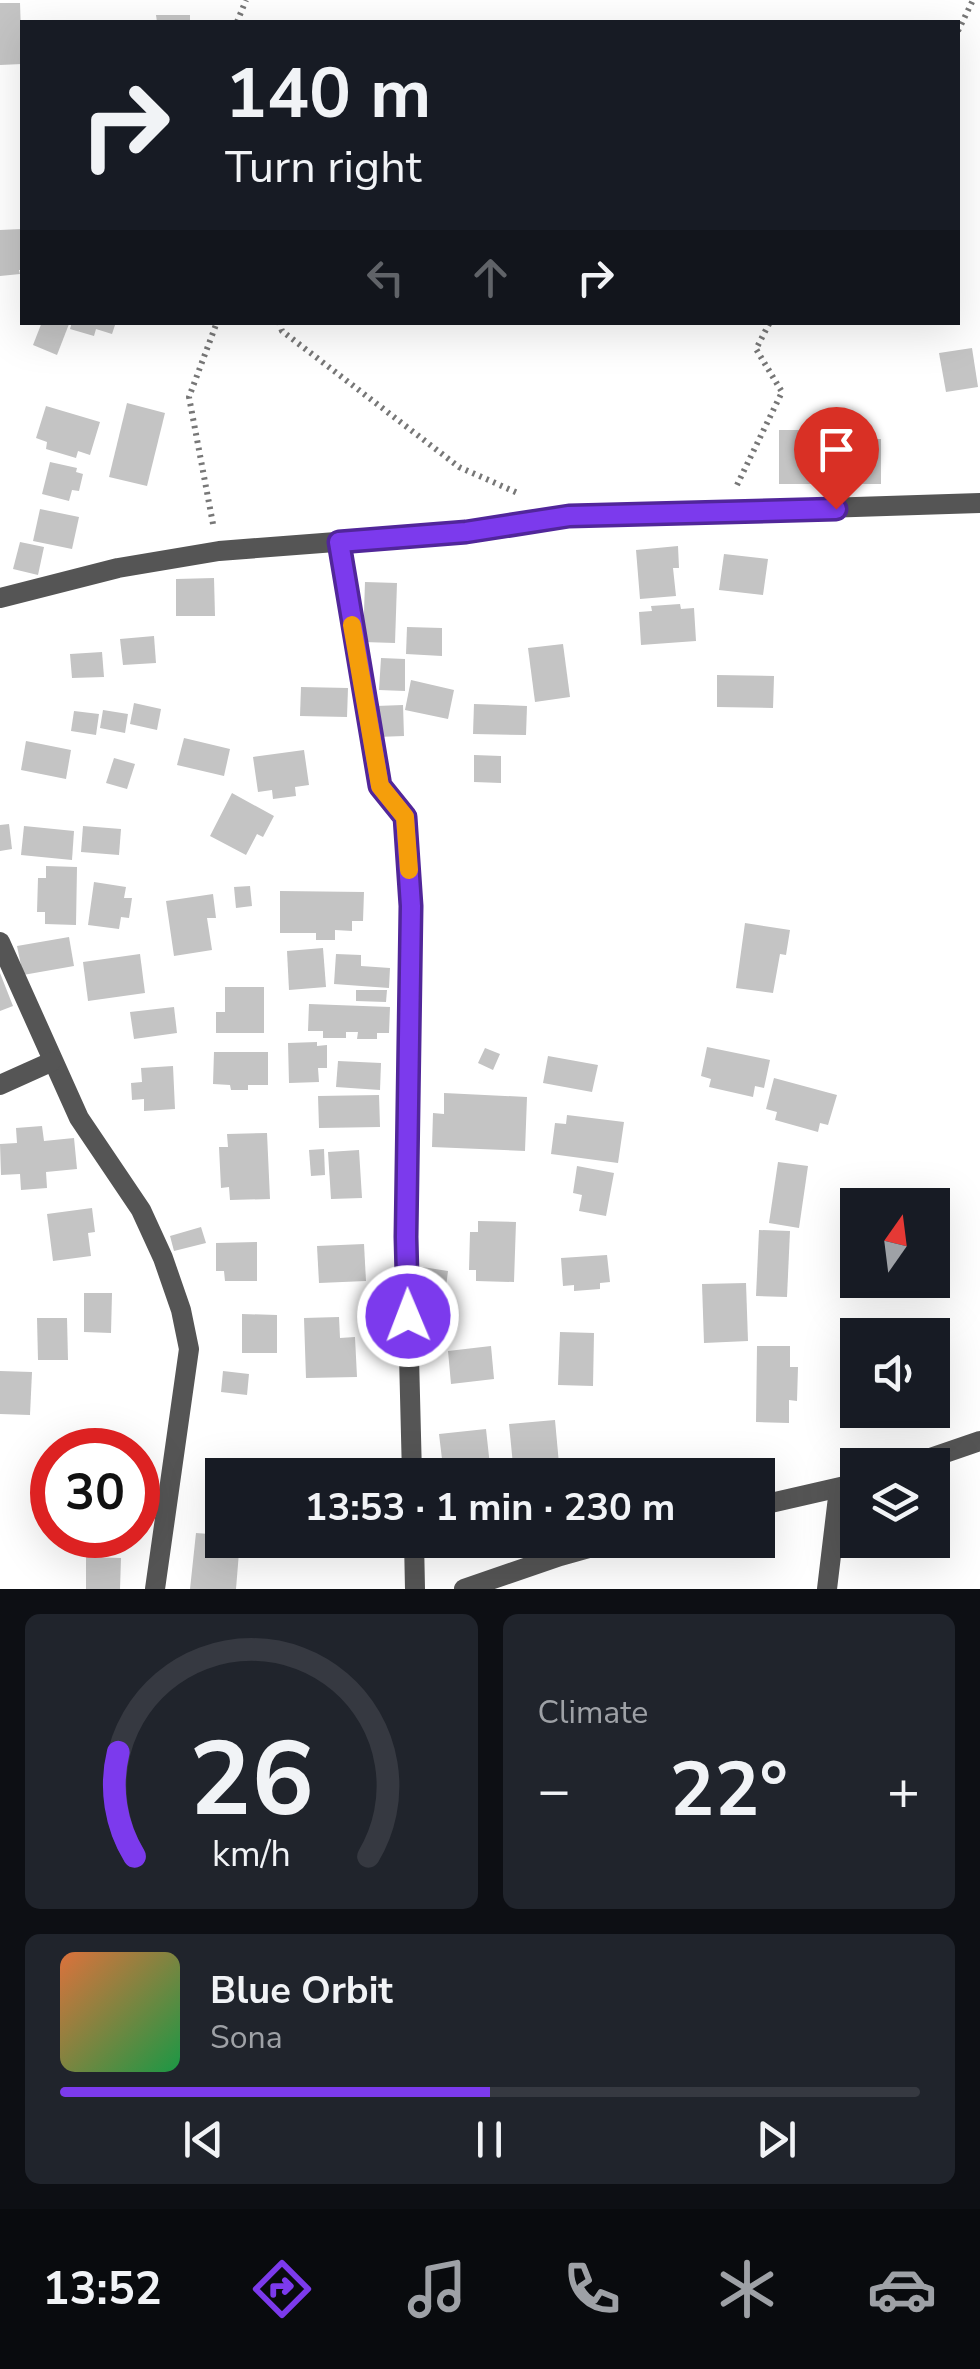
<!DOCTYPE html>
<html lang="en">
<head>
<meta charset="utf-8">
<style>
  :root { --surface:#171b24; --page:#20242c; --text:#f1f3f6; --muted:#9ea1a6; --line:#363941; --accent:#7c3aed }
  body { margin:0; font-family:"Nunito Sans",sans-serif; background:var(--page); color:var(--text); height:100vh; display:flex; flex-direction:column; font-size:38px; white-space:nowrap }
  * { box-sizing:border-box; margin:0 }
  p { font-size:32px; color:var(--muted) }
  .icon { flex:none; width:55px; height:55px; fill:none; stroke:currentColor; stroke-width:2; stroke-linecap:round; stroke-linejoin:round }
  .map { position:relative; height:1589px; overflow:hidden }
  .sheet { display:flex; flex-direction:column; gap:25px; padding:25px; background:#0d0f14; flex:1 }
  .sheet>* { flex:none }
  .top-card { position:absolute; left:20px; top:20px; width:940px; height:305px; border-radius:0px; box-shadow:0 10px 40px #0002; background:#171b24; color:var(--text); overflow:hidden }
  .needle { width:65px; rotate:14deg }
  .tools { position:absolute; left:840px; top:1188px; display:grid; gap:20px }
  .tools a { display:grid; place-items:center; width:110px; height:110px; border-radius:0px; background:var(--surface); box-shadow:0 10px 40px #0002; font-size:50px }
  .speed { position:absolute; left:30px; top:1428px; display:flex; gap:20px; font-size:50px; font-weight:700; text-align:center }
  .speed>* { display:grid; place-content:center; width:130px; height:130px; border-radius:50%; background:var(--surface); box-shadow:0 10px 40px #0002; line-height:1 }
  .speed .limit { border:15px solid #d22; background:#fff; color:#111 }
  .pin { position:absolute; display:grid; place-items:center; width:85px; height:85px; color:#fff; margin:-102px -42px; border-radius:50% 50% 50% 0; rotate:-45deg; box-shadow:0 0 10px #0007 }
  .pin .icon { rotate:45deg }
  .me { position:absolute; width:110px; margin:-55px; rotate:359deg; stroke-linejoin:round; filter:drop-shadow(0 0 8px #0008) }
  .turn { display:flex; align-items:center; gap:35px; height:210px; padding:0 40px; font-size:45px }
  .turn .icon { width:130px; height:130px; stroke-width:2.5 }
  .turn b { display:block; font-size:70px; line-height:85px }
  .lanes { display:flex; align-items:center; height:95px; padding:0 40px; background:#0003; justify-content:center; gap:50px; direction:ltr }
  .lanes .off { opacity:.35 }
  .big { font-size:75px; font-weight:700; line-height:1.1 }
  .sheet .card { flex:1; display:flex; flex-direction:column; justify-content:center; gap:15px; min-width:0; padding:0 35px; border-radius:15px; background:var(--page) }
  .sheet .dial { align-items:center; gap:0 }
  .dial svg { height:260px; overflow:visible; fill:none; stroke:var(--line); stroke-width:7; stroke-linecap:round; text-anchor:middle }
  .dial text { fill:var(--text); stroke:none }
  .song { display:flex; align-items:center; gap:30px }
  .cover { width:120px; height:120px; border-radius:15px; background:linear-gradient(135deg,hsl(20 70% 55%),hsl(140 70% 35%)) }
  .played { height:10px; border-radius:5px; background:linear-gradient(90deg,var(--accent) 50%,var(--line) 50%) }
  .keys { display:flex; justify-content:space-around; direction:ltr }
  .heat { display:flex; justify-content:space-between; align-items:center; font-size:55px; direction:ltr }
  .sheet .tiles { flex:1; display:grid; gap:25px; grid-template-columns:1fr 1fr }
  .card:last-child { grid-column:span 2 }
  .trip { position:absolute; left:205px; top:1458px; width:570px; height:100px; border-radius:0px; background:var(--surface); box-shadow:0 10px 40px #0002; font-weight:700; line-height:100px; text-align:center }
  .tab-bar { display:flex; height:160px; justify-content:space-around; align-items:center; background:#090b0e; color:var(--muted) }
  .tab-bar .icon { width:70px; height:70px }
  .tab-bar .current { color:var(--accent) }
  .tab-bar b { font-size:45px; color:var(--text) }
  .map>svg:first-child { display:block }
  .building { fill:#c4c4c4 }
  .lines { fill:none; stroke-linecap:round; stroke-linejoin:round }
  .path { stroke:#777; stroke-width:6; stroke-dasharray:2.5 5; stroke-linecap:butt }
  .minor { stroke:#555; stroke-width:20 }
  .route-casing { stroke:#51269a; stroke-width:25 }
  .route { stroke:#7c3aed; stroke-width:18 }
  .slow { stroke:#f59e0b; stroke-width:18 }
</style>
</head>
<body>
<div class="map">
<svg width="980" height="1589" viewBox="0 0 980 1589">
  <rect width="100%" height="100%" fill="#fff"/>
  <!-- building -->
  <g class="building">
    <path d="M0 3H20L22 64 0 65Z"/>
    <path d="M156 15H190V22H157Z"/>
    <path d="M22 229V270H19L20 274 0 276V230Z"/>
    <path d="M42 322 69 324 57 355 33 345Z"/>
    <path d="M72 322H116L112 334 96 329 94 336 70 329Z"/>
    <path d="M972 348 978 387 946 392 939 353Z"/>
    <path d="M127 403 165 413 147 486 109 477Z"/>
    <path d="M46 406 100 422 90 455 78 451 76 458 46 449 47 442 36 438Z"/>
    <path d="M779 430H859L860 439H881V484H779Z"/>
    <path d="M50 462 77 468 76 472 83 474 79 491 72 490 69 501 42 494Z"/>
    <path d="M40 509 79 517 72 549 33 541Z"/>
    <path d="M20 542 44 547 38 575 13 569Z"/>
    <path d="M678 546 679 568H673L676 596 640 599 636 550Z"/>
    <path d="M724 554 768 559 763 595 719 590Z"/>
    <path d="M214 578 215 616H176V579Z"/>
    <path d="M365 582 397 583 395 643 363 642Z"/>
    <path d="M680 604 681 609 694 608 696 641 641 645 639 612 652 611 651 606Z"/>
    <path d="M407 627 442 628V656L406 654Z"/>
    <path d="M154 636 156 663 123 665 120 639Z"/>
    <path d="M563 644 570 697 535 702 528 648Z"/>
    <path d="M102 652 104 677 72 678 70 654Z"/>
    <path d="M381 658 405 659V691L379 690Z"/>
    <path d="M717 675 774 676 773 708 717 707Z"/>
    <path d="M411 680 454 690 448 719 405 710Z"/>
    <path d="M301 687 348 688 347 717 300 716Z"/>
    <path d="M134 703 161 709 157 730 130 724Z"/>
    <path d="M474 704 527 706 526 735 473 734Z"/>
    <path d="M403 705 404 736 377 737 376 706Z"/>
    <path d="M103 710 128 714 125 733 100 728Z"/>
    <path d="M74 711 99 714 96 735 71 731Z"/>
    <path d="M184 738 230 749 224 776 177 765Z"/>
    <path d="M26 741 71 750 66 779 21 770Z"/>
    <path d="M304 750 309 785 295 787 296 796 273 799 272 790 258 792 253 757Z"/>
    <path d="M474 755 501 756V783L474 782Z"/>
    <path d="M114 758 135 764 127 789 106 783Z"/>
    <path d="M232 793 274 816 263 837 257 834 246 855 210 836Z"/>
    <path d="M9 824 12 849 0 851V825Z"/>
    <path d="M24 826 74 831 72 860 21 855Z"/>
    <path d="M83 826 121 829 119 855 81 852Z"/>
    <path d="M46 866 77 867 76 925 45 924V912H37L38 878H46Z"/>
    <path d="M94 882 126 887 124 898H132L129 918 121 917 119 929 88 925Z"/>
    <path d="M250 886 252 906 236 908 234 887Z"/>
    <path d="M280 891 364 892 363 921H352V931L335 930V940H316V933H280Z"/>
    <path d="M213 894 216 918H207L212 950 174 956 166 901Z"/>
    <path d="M745 923 790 930 786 955 780 954 773 993 736 988Z"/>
    <path d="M69 937 74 966 23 975 17 946Z"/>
    <path d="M323 948 326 987 289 990 287 951Z"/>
    <path d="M140 954 145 993 88 1001 83 962Z"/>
    <path d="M336 954 361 955V966L390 968 389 988 334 984Z"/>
    <path d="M0 973 13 1006 0 1011Z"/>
    <path d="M225 987H264V1033H216V1012H225Z"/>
    <path d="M356 990H387L386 1002 356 1001Z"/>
    <path d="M309 1004 390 1007 389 1033H377V1039H357L358 1032H346V1038H323V1031H308Z"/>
    <path d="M174 1007 177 1033 134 1039 130 1012Z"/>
    <path d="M317 1042V1046L327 1045V1068H318L319 1082 289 1083 288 1043Z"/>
    <path d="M707 1047 770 1060 764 1088 755 1086 753 1097 709 1087 711 1079 701 1076Z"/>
    <path d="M485 1048 500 1054 493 1070 478 1063Z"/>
    <path d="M214 1052H268V1085H248V1090H231L230 1085 213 1084Z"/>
    <path d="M548 1056 598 1065 592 1092 543 1083Z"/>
    <path d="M338 1061 381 1063 380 1090 336 1087Z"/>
    <path d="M173 1066 175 1109 144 1111V1099L132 1100 131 1083 142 1082 141 1068Z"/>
    <path d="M774 1078 837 1095 828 1125 820 1123 818 1132 775 1120 777 1112 766 1109Z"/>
    <path d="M444 1093 527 1097 525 1151 432 1147 433 1113 444 1114Z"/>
    <path d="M379 1095 380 1127 319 1128 318 1096Z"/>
    <path d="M567 1115 624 1122 618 1163 551 1154 555 1123 566 1124Z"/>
    <path d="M42 1126 44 1141 74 1138 77 1169 46 1172 47 1188 21 1190 20 1174 1 1175 0 1144 17 1143 16 1128Z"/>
    <path d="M267 1133 270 1199 230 1200 229 1187 221 1188 219 1147H228L227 1134Z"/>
    <path d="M324 1149 325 1175 311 1176 309 1150Z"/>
    <path d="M359 1150 362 1198 331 1199 328 1152Z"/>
    <path d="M778 1162 808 1166 799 1228 769 1223Z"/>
    <path d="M577 1166 614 1173 606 1216 579 1211 582 1195 573 1193Z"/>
    <path d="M92 1208 95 1232 88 1233 91 1256 53 1261 47 1214Z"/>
    <path d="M478 1221 516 1222 514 1282 476 1281V1270H469L470 1232H478Z"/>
    <path d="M201 1227 206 1243 174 1251 170 1236Z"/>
    <path d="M759 1230 790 1231 787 1297 756 1296Z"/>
    <path d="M257 1242V1281H225L224 1271H216V1243Z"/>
    <path d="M364 1244 366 1281 319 1283 317 1246Z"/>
    <path d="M607 1255 610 1282 600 1283V1289L574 1291V1285L563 1286 561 1258Z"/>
    <path d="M416 1266 448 1271 446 1287 414 1283Z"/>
    <path d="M746 1283 748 1341 704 1343 702 1284Z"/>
    <path d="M84 1293H112L111 1333 84 1332Z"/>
    <path d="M242 1314 277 1315V1353H242Z"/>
    <path d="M339 1317 340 1338 355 1337 357 1377 306 1378 304 1318Z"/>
    <path d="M37 1318H67L68 1360H38Z"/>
    <path d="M560 1332 594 1333 593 1386 558 1385Z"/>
    <path d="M491 1346 494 1379 451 1384 448 1351Z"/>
    <path d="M757 1346H790V1367H798L797 1401 789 1400V1423L756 1422Z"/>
    <path d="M852 1363H858V1410H893V1415L853 1416Z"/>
    <path d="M0 1371 32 1372 30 1415 0 1414Z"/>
    <path d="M223 1371 249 1374 247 1395 221 1392Z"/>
    <path d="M555 1420 560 1475H514L509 1424Z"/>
    <path d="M486 1429 491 1475H452L450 1458 442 1459 439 1434Z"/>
    <path d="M196 1533 222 1535V1540H240L236 1589H190Z"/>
    <path d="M86 1557 121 1558 120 1589H86Z"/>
  </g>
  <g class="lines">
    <!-- path -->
    <g class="path">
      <path d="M237 22 246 0"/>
      <path d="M958 31 973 0"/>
      <path d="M279 322 282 331 459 467 520 494"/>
      <path d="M737 485 782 392 756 349 770 322"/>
      <path d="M213 524 189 397 217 322"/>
    </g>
    <!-- minor -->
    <g class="minor">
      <path d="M339 542 380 786 405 817 411 905 406 1237 412 1475"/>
      <path d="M0 598 118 568 219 551 466 532 569 516 980 503"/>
      <path d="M0 942 79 1118 141 1210 163 1258 181 1310 189 1349 155 1589"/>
      <path d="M0 1085 51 1062"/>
      <path d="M910 1465 980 1441"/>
      <path d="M758 1506 858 1483"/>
      <path d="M414 1540 415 1589"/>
      <path d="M464 1589 560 1556 617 1540"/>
      <path d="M827 1589 839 1489"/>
    </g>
  </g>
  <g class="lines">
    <!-- route casing -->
    <g class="route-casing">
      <path id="route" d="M408 1316 406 1237 411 906 405 817 380 786 339 542 466 532 569 516 836 509"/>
    </g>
    <!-- route -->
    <use href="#route" class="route"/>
    <!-- slow -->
    <path class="slow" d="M352 625 380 786 405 817 409 870"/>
  </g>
</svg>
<div class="tools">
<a><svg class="needle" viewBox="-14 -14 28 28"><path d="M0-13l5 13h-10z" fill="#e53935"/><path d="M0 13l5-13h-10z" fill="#9ea1a6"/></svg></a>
<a><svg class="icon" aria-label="sound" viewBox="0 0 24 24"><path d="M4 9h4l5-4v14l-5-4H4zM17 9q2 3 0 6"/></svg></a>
<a><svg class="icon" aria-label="layers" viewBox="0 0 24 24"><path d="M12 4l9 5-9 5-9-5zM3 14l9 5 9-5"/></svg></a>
</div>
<div class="speed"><div class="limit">30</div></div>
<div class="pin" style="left:836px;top:509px;background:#d93025"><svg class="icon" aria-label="arrive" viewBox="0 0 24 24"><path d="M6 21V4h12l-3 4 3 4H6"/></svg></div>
<svg class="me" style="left:408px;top:1316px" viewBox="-20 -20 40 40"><circle r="17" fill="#7c3aed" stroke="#fff" stroke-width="3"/><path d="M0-11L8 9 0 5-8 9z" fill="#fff"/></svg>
<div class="trip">13:53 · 1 min · 230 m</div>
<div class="top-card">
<div class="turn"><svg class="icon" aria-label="right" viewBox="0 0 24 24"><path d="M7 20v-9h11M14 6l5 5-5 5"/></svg><div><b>140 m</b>Turn right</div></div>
<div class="lanes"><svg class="icon off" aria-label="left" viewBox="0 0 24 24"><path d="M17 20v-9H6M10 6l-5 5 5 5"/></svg><svg class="icon off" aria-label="ahead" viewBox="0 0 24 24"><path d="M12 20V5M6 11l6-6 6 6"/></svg><svg class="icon" aria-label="right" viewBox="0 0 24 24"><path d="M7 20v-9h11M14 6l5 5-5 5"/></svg></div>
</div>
</div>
<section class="sheet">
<div class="tiles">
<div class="card dial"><svg viewBox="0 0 100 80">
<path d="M14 69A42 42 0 1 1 86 69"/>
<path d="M14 69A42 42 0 0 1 9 37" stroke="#7c3aed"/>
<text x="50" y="56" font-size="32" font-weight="700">26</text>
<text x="50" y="72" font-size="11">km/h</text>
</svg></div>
<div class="card"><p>Climate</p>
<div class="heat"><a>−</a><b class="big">22°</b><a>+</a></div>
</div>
<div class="card">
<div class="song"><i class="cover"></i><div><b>Blue Orbit</b><p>Sona</p></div></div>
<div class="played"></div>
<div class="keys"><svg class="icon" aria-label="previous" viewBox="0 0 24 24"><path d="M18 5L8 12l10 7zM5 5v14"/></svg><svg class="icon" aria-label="pause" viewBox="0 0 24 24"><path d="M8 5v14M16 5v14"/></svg><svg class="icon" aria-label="next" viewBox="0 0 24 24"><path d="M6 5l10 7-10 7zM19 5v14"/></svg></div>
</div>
</div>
</section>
<nav class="tab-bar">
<b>13:52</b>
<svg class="icon current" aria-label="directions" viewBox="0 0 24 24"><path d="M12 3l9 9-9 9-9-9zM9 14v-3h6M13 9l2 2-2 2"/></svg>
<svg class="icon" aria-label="music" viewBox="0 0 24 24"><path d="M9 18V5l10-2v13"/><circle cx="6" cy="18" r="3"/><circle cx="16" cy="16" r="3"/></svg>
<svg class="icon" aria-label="phone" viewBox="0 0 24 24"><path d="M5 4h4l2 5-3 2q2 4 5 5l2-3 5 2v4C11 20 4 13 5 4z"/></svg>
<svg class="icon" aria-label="climate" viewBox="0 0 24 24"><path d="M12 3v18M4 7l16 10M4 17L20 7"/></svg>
<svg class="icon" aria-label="car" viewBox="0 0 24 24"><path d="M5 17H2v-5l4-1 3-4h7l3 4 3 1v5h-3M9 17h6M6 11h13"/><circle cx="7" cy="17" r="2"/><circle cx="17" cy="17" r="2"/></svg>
</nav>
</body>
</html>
